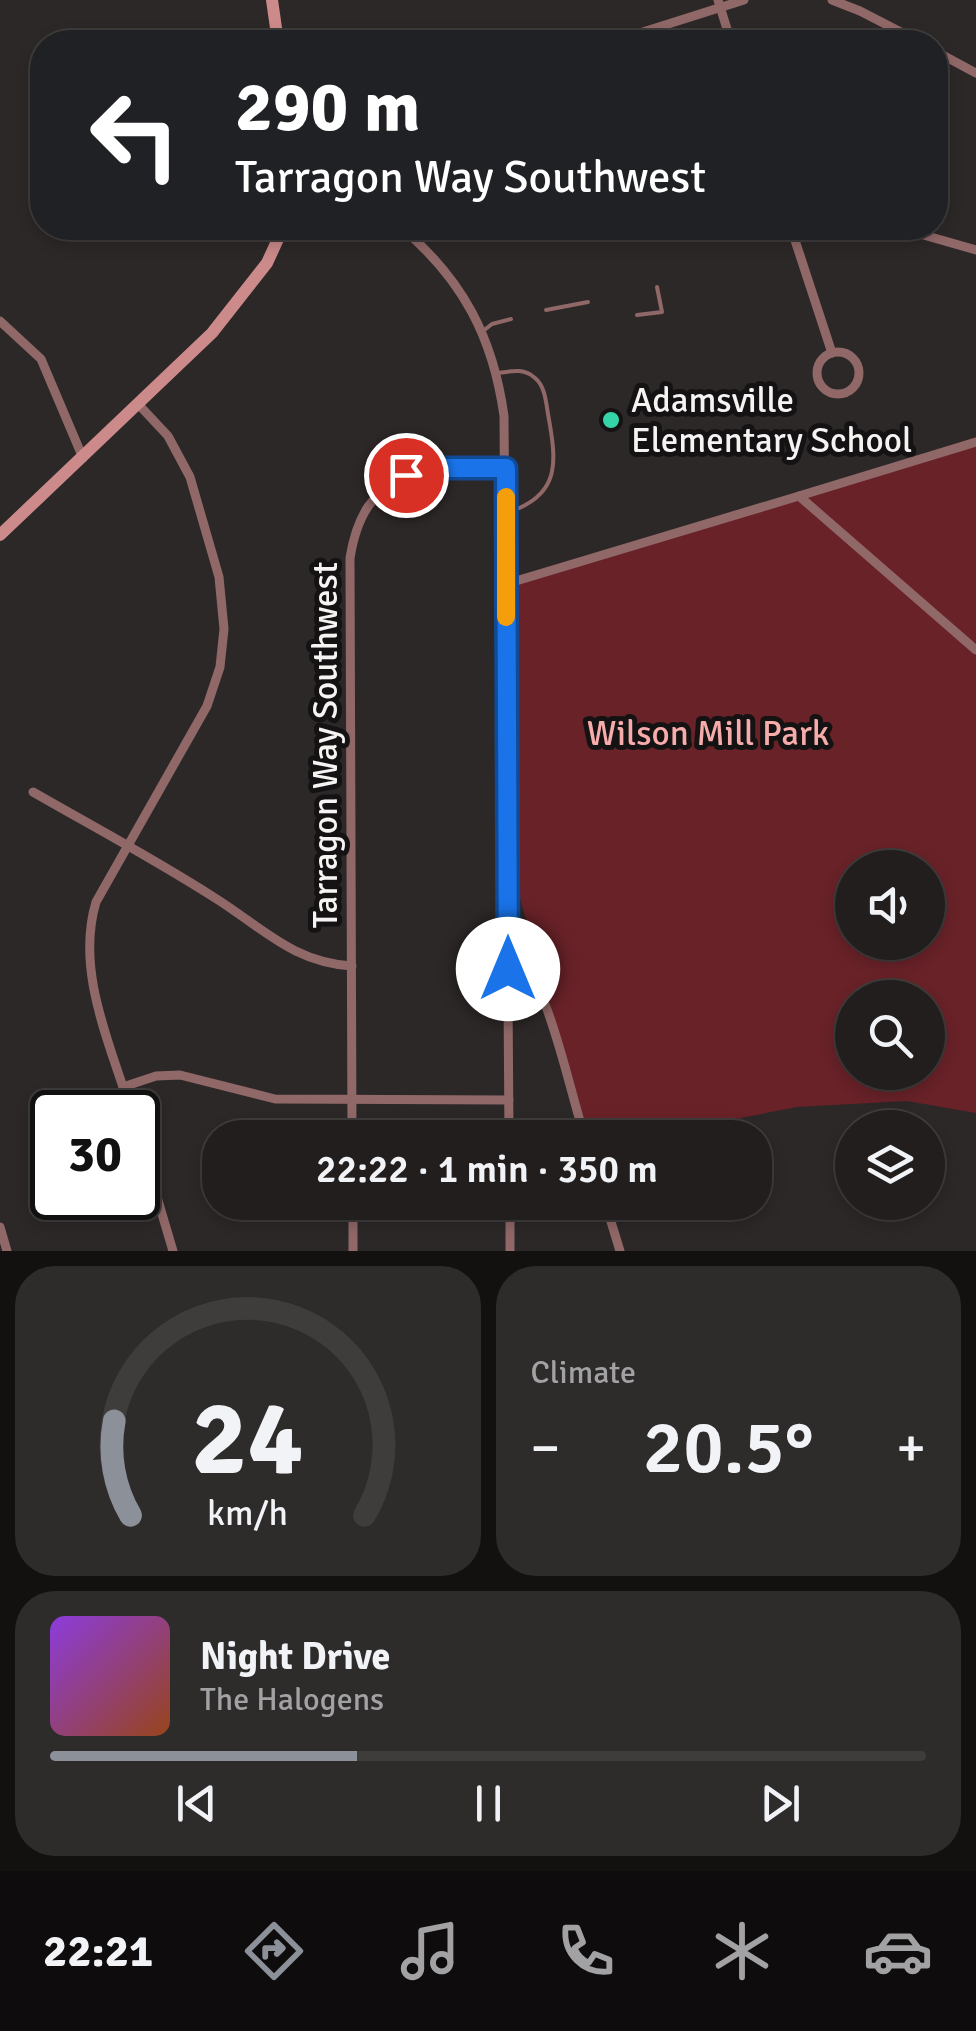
<!DOCTYPE html>
<html lang="en">
<head>
<meta charset="utf-8">
<style>
  :root { --surface:#221e1e; --page:#2e2b2b; --text:#f1f3f6; --muted:#a2a2a4; --line:#3f3c3c; --accent:#8c9099 }
  body { margin:0; font-family:Signika,sans-serif; background:var(--page); color:var(--text); height:100vh; display:flex; flex-direction:column; font-size:38px; white-space:nowrap }
  * { box-sizing:border-box; margin:0 }
  p { font-size:32px; color:var(--muted) }
  .icon { flex:none; width:55px; height:55px; fill:none; stroke:currentColor; stroke-width:2; stroke-linecap:round; stroke-linejoin:round }
  .map { position:relative; height:1251px; overflow:hidden }
  .drawer { display:flex; flex-direction:column; gap:15px; padding:15px; background:#131010; flex:1 }
  .drawer>* { flex:none }
  .top-card { position:absolute; left:30px; top:30px; width:918px; height:210px; border-radius:40px; box-shadow:0 5px 15px #0003,0 0 0 2px var(--line); background:#202124; color:#fff; overflow:hidden }
  .buttons { position:absolute; left:835px; top:850px; display:grid; gap:20px }
  .buttons a { display:grid; place-items:center; width:110px; height:110px; border-radius:50%; background:var(--surface); box-shadow:0 5px 15px #0003,0 0 0 2px var(--line); font-size:50px }
  .speed { position:absolute; left:30px; top:1090px; display:flex; gap:20px; font-size:50px; font-weight:700; text-align:center }
  .speed>* { display:grid; place-content:center; width:130px; height:130px; border-radius:50%; background:var(--surface); box-shadow:0 5px 15px #0003,0 0 0 2px var(--line); line-height:1 }
  .speed .limit { border:5px solid #111; border-radius:15px; background:#fff; color:#111 }
  .pin { position:absolute; display:grid; place-items:center; width:85px; height:85px; color:#fff; margin:-42px; border:5px solid #fff; border-radius:50%; box-shadow:0 2px 10px #0007 }
  .me { position:absolute; width:110px; margin:-55px; rotate:0deg; stroke-linejoin:round; filter:drop-shadow(0 0 8px #0008) }
  .turn { display:flex; align-items:center; gap:35px; height:210px; padding:0 40px; font-size:45px }
  .turn .icon { width:130px; height:130px; stroke-width:2.5 }
  .turn b { display:block; font-size:70px; line-height:85px }
  .big { font-size:75px; font-weight:600; line-height:1.1 }
  .drawer .widget { flex:1; display:flex; flex-direction:column; justify-content:center; gap:15px; min-width:0; padding:0 35px; border-radius:40px; background:var(--page) }
  .drawer .dial { align-items:center; gap:0 }
  .dial svg { height:260px; overflow:visible; fill:none; stroke:var(--line); stroke-width:7; stroke-linecap:round; text-anchor:middle }
  .dial text { fill:var(--text); stroke:none }
  .song { display:flex; align-items:center; gap:30px }
  .cover { width:120px; height:120px; border-radius:15px; background:linear-gradient(135deg,hsl(270 70% 55%),hsl(20 70% 35%)) }
  .played { height:10px; border-radius:5px; background:linear-gradient(90deg,var(--accent) 35%,var(--line) 35%) }
  .keys { display:flex; justify-content:space-around; direction:ltr }
  .heat { display:flex; justify-content:space-between; align-items:center; font-size:55px; direction:ltr }
  .drawer .tiles { flex:1; display:grid; gap:15px; grid-template-columns:1fr 1fr }
  .widget:last-child { grid-column:span 2 }
  .trip { position:absolute; left:202px; top:1120px; width:570px; height:100px; border-radius:40px; background:var(--surface); box-shadow:0 5px 15px #0003,0 0 0 2px var(--line); font-weight:600; line-height:100px; text-align:center }
  .tab-bar { display:flex; height:160px; justify-content:space-around; align-items:center; background:#0e0c0c; color:var(--muted) }
  .tab-bar .icon { width:70px; height:70px }
  .tab-bar .current { color:var(--accent) }
  .tab-bar b { font-size:45px; color:var(--text) }
  .map>svg:first-child { display:block }
  .green { fill:#682228; fill-rule:evenodd }
  .lines { fill:none; stroke-linecap:round; stroke-linejoin:round }
  .lane { stroke:#916868; stroke-width:4 }
  .street { stroke:#916868; stroke-width:9 }
  .secondary { stroke:#cc8a8a; stroke-width:12 }
  .route-casing { stroke:#114b97; stroke-width:25 }
  .route { stroke:#1a73e8; stroke-width:18 }
  .slow { stroke:#f59e0b; stroke-width:18 }
  .poi-dot { fill:#34d4a8; stroke:#141212; stroke-width:4 }
  .labels { text-anchor:middle; dominant-baseline:central; stroke-width:10; stroke-linejoin:round; paint-order:stroke }
  .poi-label { font-size:35px; fill:#f6f3f3; stroke:#141212; text-anchor:start }
  .park-label { font-size:35px; fill:#f7acac; stroke:#141212 }
  .street-label { font-size:35px; fill:#f6f3f3; stroke:#141212 }
</style>
</head>
<body>
<div class="map">
<svg width="976" height="1251" viewBox="0 0 976 1251">
  <rect width="100%" height="100%" fill="#2d2828"/>
  <!-- green -->
  <path class="green" d="M976 437V1113L907 1101 797 1107 642 1137H588L509 860 505 579 692 530ZM852 868H928V942H852ZM852 998H928V1072H852Z"/>
  <g class="lines">
    <!-- lane -->
    <g class="lane">
      <path d="M546 310 588 302"/>
      <path d="M637 315 662 312 657 287"/>
      <path d="M483 331 492 324 511 319"/>
      <path d="M498 373C512 371 524 368 535 378 545 386 546 402 548 414 557 463 561 496 506 513"/>
      <path d="M653 1138 724 1124 732 1126 737 1136"/>
    </g>
    <!-- street -->
    <g class="street">
      <path d="M718 0 731 42"/>
      <path d="M832 0 860 11 920 42"/>
      <path d="M643 32 744 0"/>
      <path d="M935 51 976 73"/>
      <path d="M402 228C463 280 493 337 504 416L509 1138"/>
      <path d="M791 228 832 353"/>
      <path d="M899 228 976 250"/>
      <path d="M793 234 814 228"/>
      <path d="M0 321 41 359 83 458"/>
      <circle cx="838" cy="373" r="21"/>
      <path d="M976 442 799 496 976 650"/>
      <path d="M506 584 799 496"/>
      <path d="M33 792C94 827 156 860 215 898 263 928 292 962 352 966"/>
      <path d="M510 939C551 991 565 1074 585 1138"/>
      <path d="M123 1087 156 1076 180 1075 275 1099 509 1100"/>
      <path d="M131 1112C111 1045 75 972 96 902L207 706 220 667 224 629 219 577 190 477 168 436 139 405"/>
      <path d="M138 1133 173 1251"/>
      <path d="M352 1138 350 558C365 464 427 469 506 468"/>
      <path d="M353 1202V1251"/>
      <path d="M510 1202V1251"/>
      <path d="M605 1202 620 1251"/>
      <path d="M0 1227 7 1251"/>
    </g>
    <!-- secondary -->
    <g class="secondary">
      <path d="M272 0 278 42"/>
      <path d="M0 535 212 333 267 263 283 228"/>
    </g>
  </g>
  <g class="lines">
    <!-- route casing -->
    <g class="route-casing">
      <path id="route" d="M406 475 433 468H506L508 969"/>
    </g>
    <!-- route -->
    <use href="#route" class="route"/>
    <!-- slow -->
    <path class="slow" d="M506 497V617"/>
  </g>
  <!-- markers -->
  <circle class="poi-dot" cx="611" cy="420" r="10"/>
  <g class="labels">
    <!-- poi labels -->
    <g class="poi-label">
      <text x="631" y="400">Adamsville<tspan x="631" dy="40">Elementary School</tspan></text>
    </g>
    <!-- park labels -->
    <g class="park-label">
      <text x="708" y="733">Wilson Mill Park</text>
    </g>
    <!-- street labels -->
    <g class="street-label">
      <text transform="translate(325 745) rotate(-90)">Tarragon Way Southwest</text>
    </g>
  </g>
</svg>
<div class="buttons">
<a><svg class="icon" aria-label="sound" viewBox="0 0 24 24"><path d="M4 9h4l5-4v14l-5-4H4zM17 9q2 3 0 6"/></svg></a>
<a><svg class="icon" aria-label="search" viewBox="0 0 24 24"><circle cx="10" cy="10" r="6"/><path d="M15 15l6 6"/></svg></a>
<a><svg class="icon" aria-label="layers" viewBox="0 0 24 24"><path d="M12 4l9 5-9 5-9-5zM3 14l9 5 9-5"/></svg></a>
</div>
<div class="speed"><div class="limit">30</div></div>
<div class="pin" style="left:406px;top:475px;background:#d93025"><svg class="icon" aria-label="arrive" viewBox="0 0 24 24"><path d="M6 21V4h12l-3 4 3 4H6"/></svg></div>
<svg class="me" style="left:508px;top:969px" viewBox="-20 -20 40 40"><circle r="19" fill="#fff"/><path d="M0-13L10 11 0 6-10 11z" fill="#1a73e8"/></svg>
<div class="trip">22:22 · 1 min · 350 m</div>
<div class="top-card">
<div class="turn"><svg class="icon" aria-label="left" viewBox="0 0 24 24"><path d="M17 20v-9H6M10 6l-5 5 5 5"/></svg><div><b>290 m</b>Tarragon Way Southwest</div></div>
</div>
</div>
<section class="drawer">
<div class="tiles">
<div class="widget dial"><svg viewBox="0 0 100 80">
<path d="M14 69A42 42 0 1 1 86 69"/>
<path d="M14 69A42 42 0 0 1 9 40" stroke="#8c9099"/>
<text x="50" y="56" font-size="32" font-weight="700">24</text>
<text x="50" y="72" font-size="11">km/h</text>
</svg></div>
<div class="widget"><p>Climate</p>
<div class="heat"><a>−</a><b class="big">20.5°</b><a>+</a></div>
</div>
<div class="widget">
<div class="song"><i class="cover"></i><div><b>Night Drive</b><p>The Halogens</p></div></div>
<div class="played"></div>
<div class="keys"><svg class="icon" aria-label="previous" viewBox="0 0 24 24"><path d="M18 5L8 12l10 7zM5 5v14"/></svg><svg class="icon" aria-label="pause" viewBox="0 0 24 24"><path d="M8 5v14M16 5v14"/></svg><svg class="icon" aria-label="next" viewBox="0 0 24 24"><path d="M6 5l10 7-10 7zM19 5v14"/></svg></div>
</div>
</div>
</section>
<nav class="tab-bar">
<b>22:21</b>
<svg class="icon current" aria-label="directions" viewBox="0 0 24 24"><path d="M12 3l9 9-9 9-9-9zM9 14v-3h6M13 9l2 2-2 2"/></svg>
<svg class="icon" aria-label="music" viewBox="0 0 24 24"><path d="M9 18V5l10-2v13"/><circle cx="6" cy="18" r="3"/><circle cx="16" cy="16" r="3"/></svg>
<svg class="icon" aria-label="phone" viewBox="0 0 24 24"><path d="M5 4h4l2 5-3 2q2 4 5 5l2-3 5 2v4C11 20 4 13 5 4z"/></svg>
<svg class="icon" aria-label="climate" viewBox="0 0 24 24"><path d="M12 3v18M4 7l16 10M4 17L20 7"/></svg>
<svg class="icon" aria-label="car" viewBox="0 0 24 24"><path d="M5 17H2v-5l4-1 3-4h7l3 4 3 1v5h-3M9 17h6M6 11h13"/><circle cx="7" cy="17" r="2"/><circle cx="17" cy="17" r="2"/></svg>
</nav>
</body>
</html>
